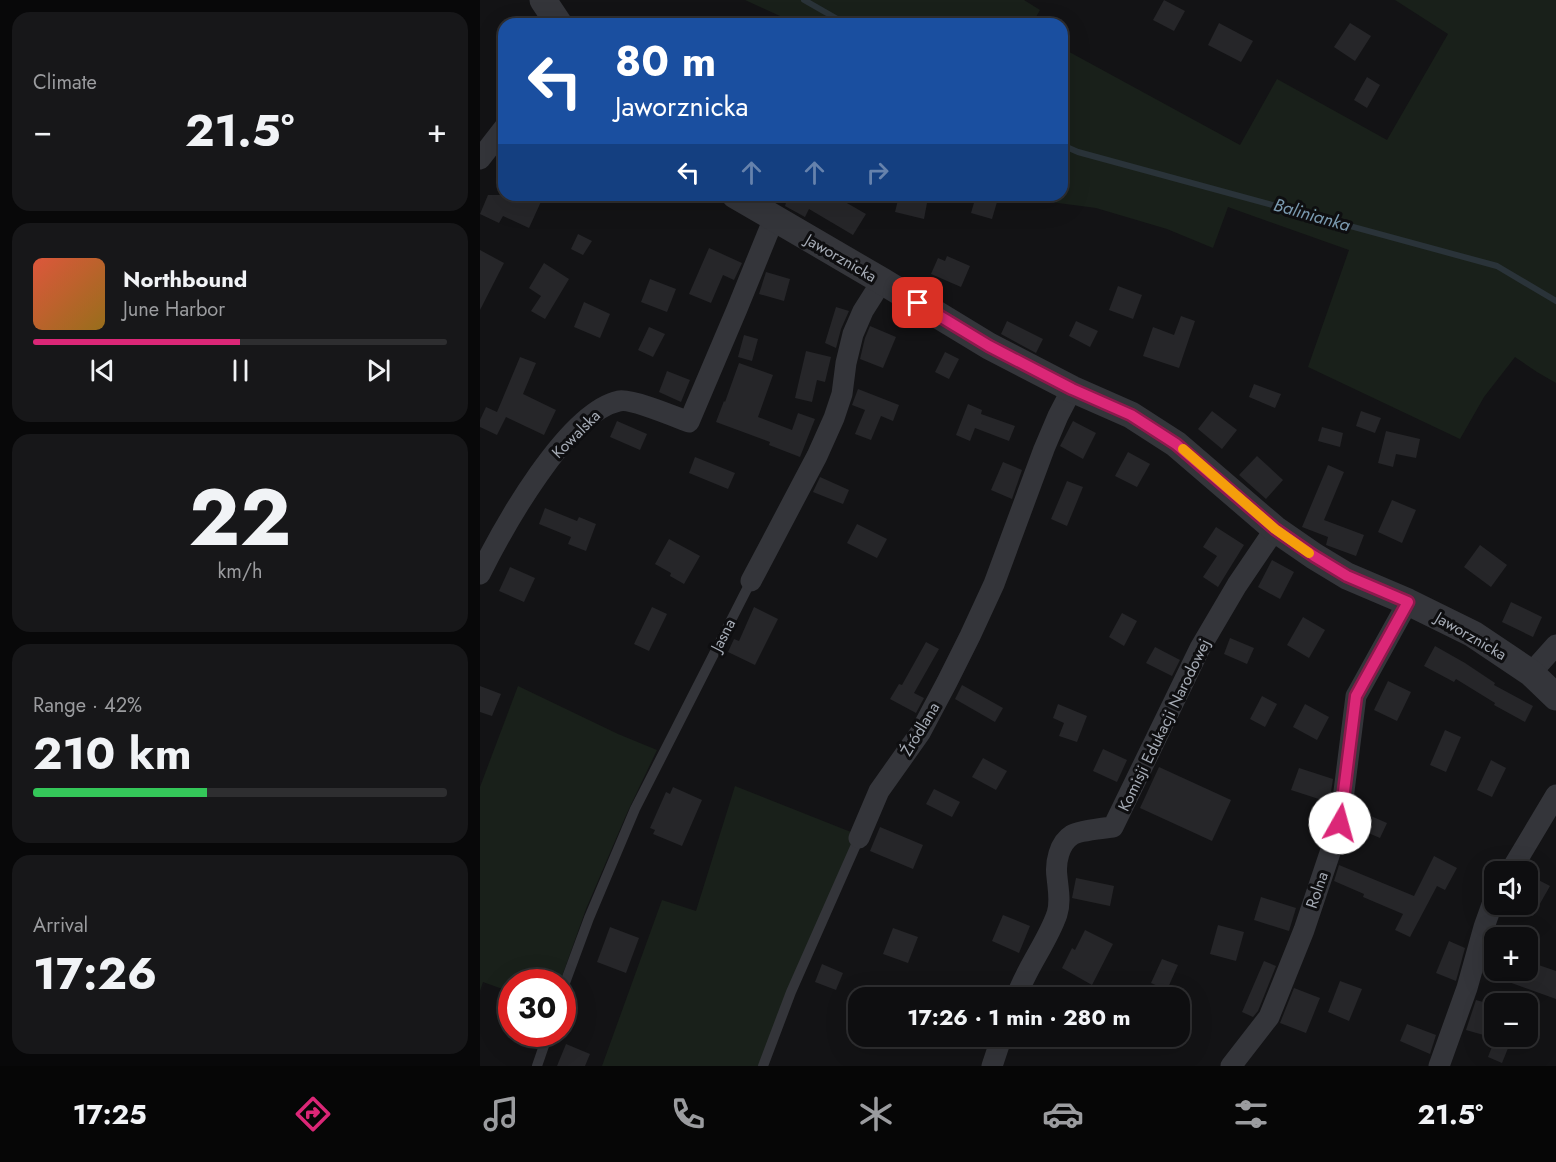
<!DOCTYPE html>
<html lang="en">
<head>
<meta charset="utf-8">
<style>
  :root { --surface:#0e0e10; --page:#171719; --text:#f1f3f6; --muted:#9b9c9f; --line:#2e2e30; --accent:#db2777 }
  body { margin:0; font-family:Jost,sans-serif; background:var(--page); color:var(--text); height:100vh; display:flex; flex-direction:column; font-size:22px; white-space:nowrap }
  * { box-sizing:border-box; margin:0 }
  p { font-size:20px; color:var(--muted) }
  .icon { flex:none; width:33px; height:33px; fill:none; stroke:currentColor; stroke-width:2; stroke-linecap:round; stroke-linejoin:round }
  .map { position:relative; flex:1; overflow:hidden }
  .panel { display:flex; flex-direction:column; gap:12px; padding:12px; background:#080809; width:480px }
  .panel>* { flex:none }
  .guide { position:absolute; left:18px; top:18px; width:570px; height:183px; border-radius:18px; box-shadow:0 6px 24px #0002,0 0 0 2px var(--line); background:#1a4fa0; color:#fff; overflow:hidden }
  .fabs { position:absolute; left:1004px; top:861px; display:grid; gap:12px }
  .fabs a { display:grid; place-items:center; width:54px; height:54px; border-radius:12px; background:var(--surface); box-shadow:0 6px 24px #0002,0 0 0 2px var(--line); font-size:30px }
  .speed { position:absolute; left:18px; top:969px; display:flex; gap:12px; font-size:30px; font-weight:700; text-align:center }
  .speed>* { display:grid; place-content:center; width:78px; height:78px; border-radius:50%; background:var(--surface); box-shadow:0 6px 24px #0002,0 0 0 2px var(--line); line-height:1 }
  .speed .limit { border:9px solid #d22; background:#fff; color:#111 }
  .pin { position:absolute; display:grid; place-items:center; width:51px; height:51px; color:#fff; margin:-26px; border-radius:12px; box-shadow:0 3px 9px #0006 }
  .me { position:absolute; width:66px; margin:-33px; rotate:7deg; stroke-linejoin:round; filter:drop-shadow(0 0 4px #0008) }
  .turn { display:flex; align-items:center; gap:21px; height:126px; padding:0 18px; font-size:27px }
  .turn .icon { width:78px; height:78px; stroke-width:2.5 }
  .turn b { display:block; font-size:42px; line-height:51px }
  .lanes { display:flex; align-items:center; height:57px; padding:0 18px; background:#0003; justify-content:center; gap:30px; direction:ltr }
  .lanes .off { opacity:.35 }
  .big { font-size:45px; font-weight:700; line-height:1.1 }
  .panel .card { flex:1; display:flex; flex-direction:column; justify-content:center; gap:9px; min-width:0; padding:0 21px; border-radius:18px; background:var(--page) }
  .panel .dial { align-items:center; gap:0 }
  .dial b { font-size:78px; line-height:1 }
  .song { display:flex; align-items:center; gap:18px }
  .cover { width:72px; height:72px; border-radius:9px; background:linear-gradient(135deg,hsl(10 70% 55%),hsl(40 70% 35%)) }
  .played { height:6px; border-radius:3px; background:linear-gradient(90deg,var(--accent) 50%,var(--line) 50%) }
  .keys { display:flex; justify-content:space-around; direction:ltr }
  .heat { display:flex; justify-content:space-between; align-items:center; font-size:33px; direction:ltr }
  .charge { height:9px; border-radius:4px; background:linear-gradient(90deg,#34c759 42%,var(--line) 0) }
  .trip { position:absolute; left:368px; top:987px; width:342px; height:60px; border-radius:18px; background:var(--surface); box-shadow:0 6px 24px #0002,0 0 0 2px var(--line); font-weight:700; line-height:60px; text-align:center }
  .menu { display:flex; height:96px; justify-content:space-around; align-items:center; background:#060606; color:var(--muted) }
  .menu .icon { width:42px; height:42px }
  .menu .current { color:var(--accent) }
  .menu b { font-size:27px; color:var(--text) }
  main { display:flex; flex:1; min-height:0 }
  .map>svg:first-child { display:block }
  .green { fill:#19201a }
  .lines { fill:none; stroke-linecap:round; stroke-linejoin:round }
  .stream { stroke:#2a3339; stroke-width:6 }
  .building { fill:#262629 }
  .service { stroke:#34353a; stroke-width:10 }
  .minor { stroke:#34353a; stroke-width:21 }
  .tertiary { stroke:#34353a; stroke-width:27 }
  .route-casing { stroke:#8e194d; stroke-width:15 }
  .route { stroke:#db2777; stroke-width:10 }
  .slow { stroke:#f59e0b; stroke-width:10 }
  .labels { text-anchor:middle; dominant-baseline:central; stroke-width:6; stroke-linejoin:round; paint-order:stroke }
  .street-label { font-size:16px; fill:#a5abb5; stroke:#0e0e10 }
  .water-label { font-size:18px; font-style:italic; fill:#7b9bb1; stroke:#0e0e10 }
</style>
</head>
<body>
<main>
<section class="panel">
<div class="card"><p>Climate</p>
<div class="heat"><a>−</a><b class="big">21.5°</b><a>+</a></div>
</div>
<div class="card">
<div class="song"><i class="cover"></i><div><b>Northbound</b><p>June Harbor</p></div></div>
<div class="played"></div>
<div class="keys"><svg class="icon" aria-label="previous" viewBox="0 0 24 24"><path d="M18 5L8 12l10 7zM5 5v14"/></svg><svg class="icon" aria-label="pause" viewBox="0 0 24 24"><path d="M8 5v14M16 5v14"/></svg><svg class="icon" aria-label="next" viewBox="0 0 24 24"><path d="M6 5l10 7-10 7zM19 5v14"/></svg></div>
</div>
<div class="card dial"><b>22</b><p>km/h</p></div>
<div class="card"><p>Range · 42%</p><b class="big">210 km</b><div class="charge"></div></div>
<div class="card"><p>Arrival</p><b class="big">17:26</b></div>
</section>
<div class="map">
<svg width="1076" height="1066" viewBox="0 0 1076 1066">
  <rect width="100%" height="100%" fill="#131315"/>
  <!-- green -->
  <g class="green">
    <path d="M265 0H544L560 10 552 24H313V22Z"/>
    <path d="M915 0H1076V383L1057 372 1035 357 1004 397 980 439 828 367 869 250 748 207 733 248 687 229 616 208 563 201 566 195H582V48L760 145 797 79 907 140 968 34Z"/>
    <path d="M38 686 138 734 177 750 147 813 106 909 80 982H32L31 992 3 982 0 991V787Z"/>
    <path d="M255 786 376 834 278 1066H122L182 900 216 911Z"/>
  </g>
  <g class="lines">
    <!-- stream -->
    <g class="stream">
      <path d="M324 0 366 24"/>
      <path d="M582 145 598 152 1017 266 1076 301"/>
    </g>
  </g>
  <!-- building -->
  <g class="building">
    <path d="M684 0 705 11 694 31 673 20Z"/>
    <path d="M739 23 773 41 761 62 728 45Z"/>
    <path d="M870 23 891 36 875 61 854 47Z"/>
    <path d="M887 77 900 85 887 108 874 100Z"/>
    <path d="M8 195H64L49 228 23 216 19 223 0 214Z"/>
    <path d="M306 195H353L386 214 373 235 329 209 325 217 305 206 308 196Z"/>
    <path d="M419 196 447 203 444 219 415 212Z"/>
    <path d="M496 196 517 202 512 219 491 213Z"/>
    <path d="M98 234 112 241 103 255 91 249Z"/>
    <path d="M229 248 262 263 254 280 243 275 231 303 209 294Z"/>
    <path d="M0 250 24 263 0 310Z"/>
    <path d="M467 256 490 266 481 287 451 274 458 258 465 261Z"/>
    <path d="M64 263 89 279 65 319 51 311 61 296 49 288Z"/>
    <path d="M286 272 310 279 304 301 279 294Z"/>
    <path d="M170 279 196 289 187 312 161 302Z"/>
    <path d="M638 286 662 295 653 319 629 310Z"/>
    <path d="M104 302 130 314 120 338 94 327Z"/>
    <path d="M356 307 369 311 361 329 356 348 345 343Z"/>
    <path d="M701 316 715 321 699 368 663 356 673 327 694 335Z"/>
    <path d="M527 321 563 339 556 353 521 334Z"/>
    <path d="M596 321 618 331 610 347 589 336Z"/>
    <path d="M390 326 416 337 403 368 380 359 385 338Z"/>
    <path d="M169 327 185 334 173 357 158 350Z"/>
    <path d="M264 335 278 339 272 361 258 357Z"/>
    <path d="M326 351 351 357 345 382 337 380 332 402 315 398Z"/>
    <path d="M465 352 479 359 469 379 455 372Z"/>
    <path d="M40 357 56 363 43 394 76 410 64 435 26 417 17 435 0 427V420L6 407 17 412Z"/>
    <path d="M259 363 293 375 278 417 312 430 318 413 335 419 320 457 289 445 290 442 236 422 244 401 245 402Z"/>
    <path d="M187 371 210 380 201 402 179 392Z"/>
    <path d="M774 384 801 394 795 408 769 397Z"/>
    <path d="M378 389 419 405 413 421 401 416 391 440 375 434 385 410 372 405Z"/>
    <path d="M488 404 502 410 501 414 535 426 529 441 495 428 490 441 476 435Z"/>
    <path d="M732 411 757 430 742 449 718 429Z"/>
    <path d="M881 411 901 418 895 433 876 426Z"/>
    <path d="M137 421 167 434 160 450 130 437Z"/>
    <path d="M593 421 616 433 603 459 580 446Z"/>
    <path d="M842 427 863 433 860 447 838 441Z"/>
    <path d="M906 431 940 439 936 458 916 454 913 467 898 463Z"/>
    <path d="M648 452 670 464 657 487 635 476Z"/>
    <path d="M777 456 803 480 786 499 759 475Z"/>
    <path d="M215 457 255 473 248 489 209 473Z"/>
    <path d="M523 462 542 470 532 499 511 490Z"/>
    <path d="M848 465 864 472 844 520 884 535 876 556 846 545 848 537 822 527Z"/>
    <path d="M340 477 369 490 363 504 333 492Z"/>
    <path d="M587 481 603 487 587 526 571 519Z"/>
    <path d="M912 500 936 510 922 543 898 532Z"/>
    <path d="M65 508 97 521 99 517 116 524 106 551 88 544 91 537 59 524Z"/>
    <path d="M377 524 407 539 397 558 367 543Z"/>
    <path d="M736 527 764 545 738 587 723 577 737 556 723 547Z"/>
    <path d="M189 539 220 556 204 584 190 576 191 573 175 564Z"/>
    <path d="M1000 545 1027 565 1011 587 984 567Z"/>
    <path d="M792 560 814 572 800 599 778 587Z"/>
    <path d="M30 567 55 578 44 602 19 591Z"/>
    <path d="M1031 602 1062 617 1053 637 1022 622Z"/>
    <path d="M172 607 187 614 169 651 154 644Z"/>
    <path d="M274 607 298 619 275 665 248 652 254 639 259 641Z"/>
    <path d="M642 613 657 621 644 646 629 637Z"/>
    <path d="M823 617 845 630 829 658 807 645Z"/>
    <path d="M750 638 774 648 767 664 744 654Z"/>
    <path d="M446 642 459 649 434 693 444 698 436 713 410 699 419 684 422 685Z"/>
    <path d="M955 646 985 663 1015 683 1014 685 1053 706 1045 722 1014 705 1015 703 976 679 974 682 944 666Z"/>
    <path d="M675 647 700 660 692 676 666 663Z"/>
    <path d="M908 681 931 692 917 721 894 710Z"/>
    <path d="M482 685 523 708 515 722 475 699Z"/>
    <path d="M0 686 21 694 12 716 0 712Z"/>
    <path d="M782 696 797 704 785 727 770 719Z"/>
    <path d="M578 704 607 716 597 742 579 736 584 723 573 718Z"/>
    <path d="M825 704 849 717 837 740 813 727Z"/>
    <path d="M965 730 981 737 966 772 950 765Z"/>
    <path d="M623 749 647 760 637 782 613 771Z"/>
    <path d="M503 758 527 771 516 790 492 777Z"/>
    <path d="M1011 760 1026 768 1012 797 997 790Z"/>
    <path d="M679 767 751 800 732 841 660 808Z"/>
    <path d="M819 768 853 779 851 792 848 802 811 790Z"/>
    <path d="M193 787 222 800 202 846 173 834 175 830 170 828 186 792 190 794Z"/>
    <path d="M454 789 480 802 472 817 446 804Z"/>
    <path d="M877 810 907 823 900 838 872 826 874 817Z"/>
    <path d="M400 827 443 845 433 869 390 851Z"/>
    <path d="M954 856 977 868 965 890 957 886 930 937 915 930 923 914 883 897 884 894 854 881 859 865 934 896Z"/>
    <path d="M1047 874 1070 886 1053 916 1039 908 1041 904H1047Z"/>
    <path d="M596 878 634 886 630 906 592 898Z"/>
    <path d="M781 897 816 908 809 931 774 920Z"/>
    <path d="M523 915 550 926 539 953 512 941Z"/>
    <path d="M738 925 764 932 756 961 730 954Z"/>
    <path d="M130 927 159 938 146 973 117 962Z"/>
    <path d="M413 928 438 937 428 963 403 954Z"/>
    <path d="M605 930 633 944 612 985 582 968 592 948 595 950Z"/>
    <path d="M969 941 985 948 976 981 956 973Z"/>
    <path d="M1009 958 1014 960V970H1047V961L1076 971V999L1004 973Z"/>
    <path d="M682 959 698 965 687 990 671 983Z"/>
    <path d="M784 961 796 966 778 1011 773 1017 762 1012Z"/>
    <path d="M342 964 363 973 356 990 335 982Z"/>
    <path d="M860 981 882 989 869 1021 848 1012Z"/>
    <path d="M814 988 840 998 826 1033 800 1023Z"/>
    <path d="M996 1000 1014 1005V1038L986 1030Z"/>
    <path d="M927 1024 956 1035 950 1054 920 1041Z"/>
    <path d="M1016 1036H1033L1022 1063 1008 1057Z"/>
    <path d="M86 1044 110 1054 105 1066H77Z"/>
  </g>
  <g class="lines">
    <!-- service -->
    <g class="service">
      <path d="M82 991 109 918 155 809 271 581"/>
      <path d="M57 1066 68 1034"/>
      <path d="M283 1066 311 992 379 838"/>
    </g>
    <!-- minor -->
    <g class="minor">
      <path d="M0 159 24 128"/>
      <path d="M0 574C23 528 87 412 139 401 150 398 196 417 209 422L257 309 294 218"/>
      <path d="M271 581 337 456 354 418 362 394 366 363 373 334 383 311 402 281"/>
      <path d="M1051 673 1076 645"/>
      <path d="M379 838 399 791 440 733 467 682 490 636 514 584 564 449 578 416 592 389"/>
      <path d="M1030 872 1076 795"/>
      <path d="M536 998C546 968 567 943 577 914 581 902 578 888 577 877 575 863 579 843 592 835 598 831 625 828 633 827L720 648 757 585 795 529"/>
      <path d="M512 1066 522 1036"/>
      <path d="M751 1066 789 1017 824 930 860 823 876 696 928 602"/>
      <path d="M959 1066 987 988 1004 927 1014 899"/>
    </g>
    <!-- tertiary -->
    <g class="tertiary">
      <path d="M63 0 79 24"/>
      <path d="M255 195 402 281 509 346 592 389 651 415 696 444 795 529 834 556 867 576 928 602 993 634 1051 673 1076 697"/>
    </g>
  </g>
  <g class="lines">
    <!-- route casing -->
    <g class="route-casing">
      <path id="route" d="M438 303 509 346 592 389 651 415 696 444 795 529 834 556 867 576 928 602 876 696 860 823"/>
    </g>
    <!-- route -->
    <use href="#route" class="route"/>
    <!-- slow -->
    <path class="slow" d="M703 449 795 529 829 553"/>
  </g>
  <g class="labels">
    <!-- street labels -->
    <g class="street-label">
      <text transform="translate(361 258) rotate(30)">Jaworznicka</text>
      <text transform="translate(96 434) rotate(-45)">Kowalska</text>
      <text transform="translate(243 635) rotate(-63)">Jasna</text>
      <text transform="translate(991 636) rotate(30)">Jaworznicka</text>
      <text transform="translate(684 725) rotate(-64)">Komisji Edukacji Narodowej</text>
      <text transform="translate(440 729) rotate(-59)">Źródlana</text>
      <text transform="translate(837 890) rotate(-71)">Rolna</text>
    </g>
    <!-- water labels -->
    <g class="water-label">
      <text transform="translate(832 215) rotate(16)">Balinianka</text>
    </g>
  </g>
</svg>
<div class="fabs">
<a><svg class="icon" aria-label="sound" viewBox="0 0 24 24"><path d="M4 9h4l5-4v14l-5-4H4zM17 9q2 3 0 6"/></svg></a>
<a>+</a>
<a>−</a>
</div>
<div class="speed"><div class="limit">30</div></div>
<div class="pin" style="left:438px;top:303px;background:#d93025"><svg class="icon" aria-label="arrive" viewBox="0 0 24 24"><path d="M6 21V4h12l-3 4 3 4H6"/></svg></div>
<svg class="me" style="left:860px;top:823px" viewBox="-20 -20 40 40"><circle r="19" fill="#fff"/><path d="M0-13L10 11 0 6-10 11z" fill="#db2777"/></svg>
<div class="trip">17:26 · 1 min · 280 m</div>
<div class="guide">
<div class="turn"><svg class="icon" aria-label="left" viewBox="0 0 24 24"><path d="M17 20v-9H6M10 6l-5 5 5 5"/></svg><div><b>80 m</b>Jaworznicka</div></div>
<div class="lanes"><svg class="icon" aria-label="left" viewBox="0 0 24 24"><path d="M17 20v-9H6M10 6l-5 5 5 5"/></svg><svg class="icon off" aria-label="ahead" viewBox="0 0 24 24"><path d="M12 20V5M6 11l6-6 6 6"/></svg><svg class="icon off" aria-label="ahead" viewBox="0 0 24 24"><path d="M12 20V5M6 11l6-6 6 6"/></svg><svg class="icon off" aria-label="right" viewBox="0 0 24 24"><path d="M7 20v-9h11M14 6l5 5-5 5"/></svg></div>
</div>
</div>
</main>
<nav class="menu">
<b>17:25</b>
<svg class="icon current" aria-label="directions" viewBox="0 0 24 24"><path d="M12 3l9 9-9 9-9-9zM9 14v-3h6M13 9l2 2-2 2"/></svg>
<svg class="icon" aria-label="music" viewBox="0 0 24 24"><path d="M9 18V5l10-2v13"/><circle cx="6" cy="18" r="3"/><circle cx="16" cy="16" r="3"/></svg>
<svg class="icon" aria-label="phone" viewBox="0 0 24 24"><path d="M5 4h4l2 5-3 2q2 4 5 5l2-3 5 2v4C11 20 4 13 5 4z"/></svg>
<svg class="icon" aria-label="climate" viewBox="0 0 24 24"><path d="M12 3v18M4 7l16 10M4 17L20 7"/></svg>
<svg class="icon" aria-label="car" viewBox="0 0 24 24"><path d="M5 17H2v-5l4-1 3-4h7l3 4 3 1v5h-3M9 17h6M6 11h13"/><circle cx="7" cy="17" r="2"/><circle cx="17" cy="17" r="2"/></svg>
<svg class="icon" aria-label="filters" viewBox="0 0 24 24"><path d="M4 7h16M4 17h16"/><circle cx="9" cy="7" r="2"/><circle cx="15" cy="17" r="2"/></svg>
<b>21.5°</b>
</nav>
</body>
</html>
